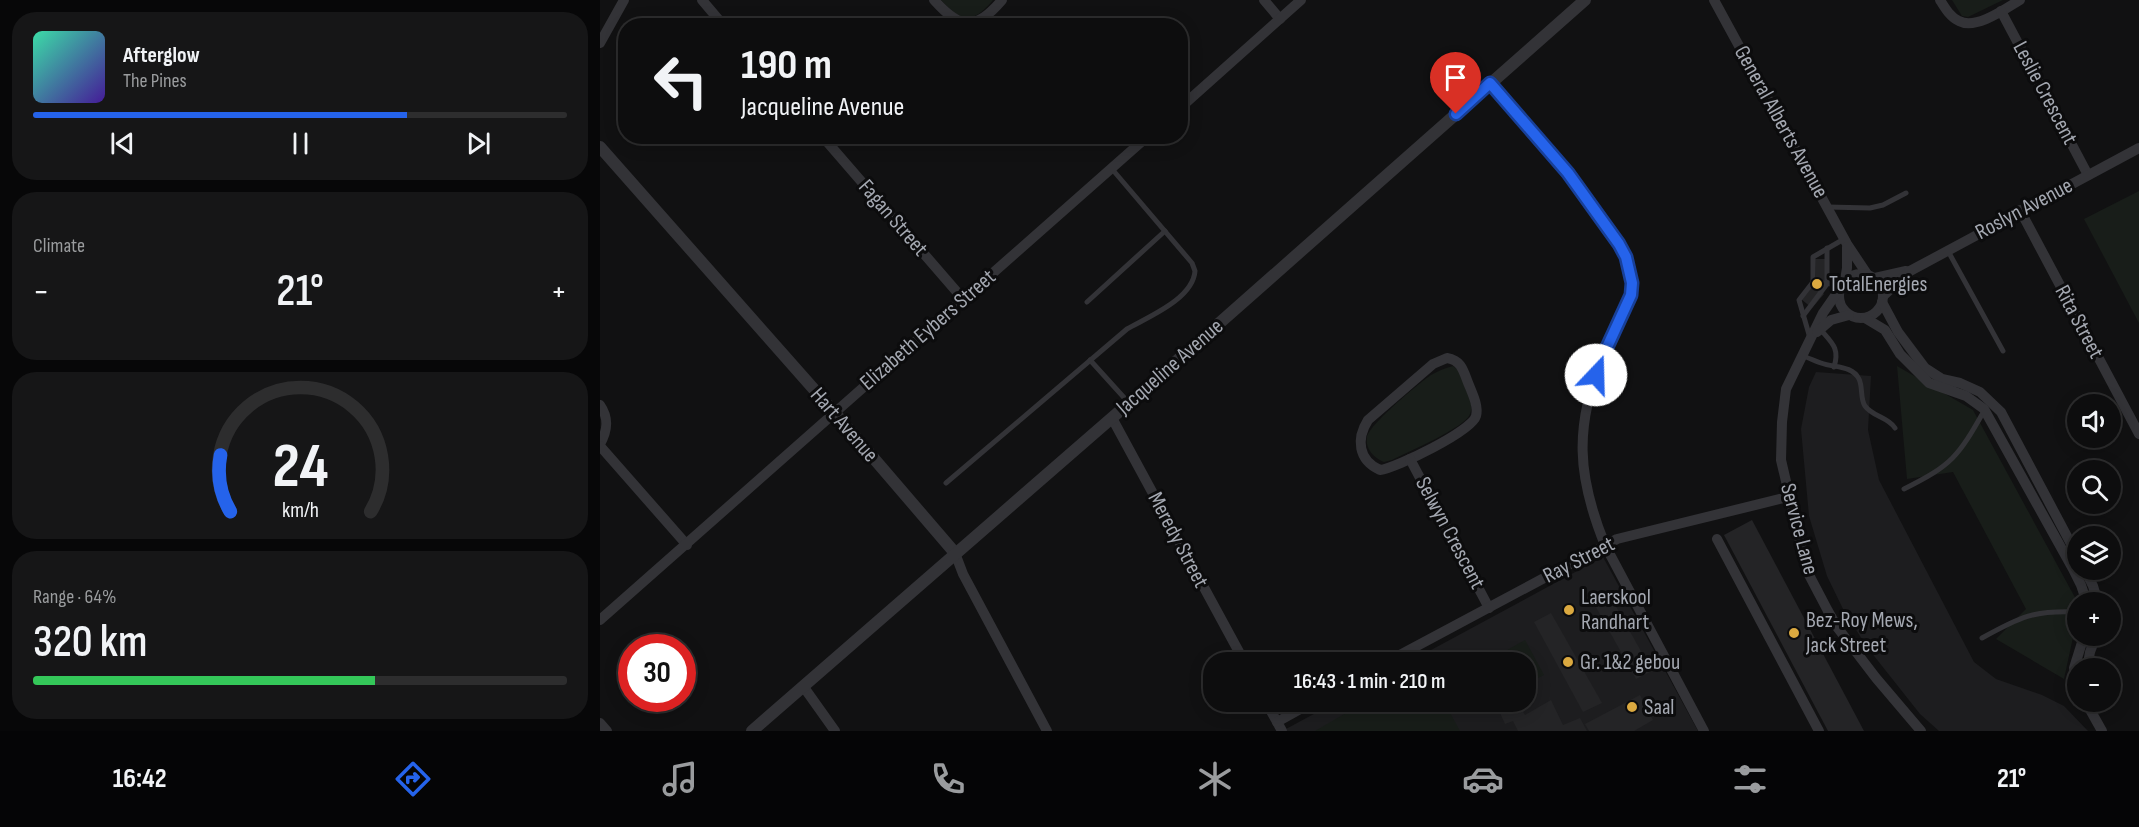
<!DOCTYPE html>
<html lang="en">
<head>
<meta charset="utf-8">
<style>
  :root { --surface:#0d0d0e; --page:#161617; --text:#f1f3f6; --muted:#9a9c9e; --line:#2d2d2e; --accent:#2563eb }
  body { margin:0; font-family:"Sofia Sans Condensed",sans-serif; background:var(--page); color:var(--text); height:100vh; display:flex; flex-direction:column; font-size:22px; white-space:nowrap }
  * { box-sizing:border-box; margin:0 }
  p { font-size:20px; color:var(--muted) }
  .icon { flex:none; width:33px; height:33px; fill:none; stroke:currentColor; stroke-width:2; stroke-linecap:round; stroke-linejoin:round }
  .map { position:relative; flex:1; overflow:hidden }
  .panel { display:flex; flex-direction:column; gap:12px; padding:12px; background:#070708; width:600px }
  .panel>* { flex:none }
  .top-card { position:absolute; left:18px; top:18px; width:570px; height:126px; border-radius:24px; box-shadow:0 3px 15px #0003,0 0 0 2px var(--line); background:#0d0d0e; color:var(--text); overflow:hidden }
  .buttons { position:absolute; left:1467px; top:394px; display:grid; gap:12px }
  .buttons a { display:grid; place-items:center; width:54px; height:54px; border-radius:50%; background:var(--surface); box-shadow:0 3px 15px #0003,0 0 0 2px var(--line); font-size:30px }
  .speed { position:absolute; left:18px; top:634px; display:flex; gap:12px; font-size:30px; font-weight:700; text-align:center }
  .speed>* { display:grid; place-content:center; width:78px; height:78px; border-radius:50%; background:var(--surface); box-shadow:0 3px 15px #0003,0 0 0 2px var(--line); line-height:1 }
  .speed .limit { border:9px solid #d22; background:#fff; color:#111 }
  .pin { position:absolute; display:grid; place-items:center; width:51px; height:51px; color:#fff; margin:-62px -26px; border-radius:50% 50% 50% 0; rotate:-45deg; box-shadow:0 0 6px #0007 }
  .pin .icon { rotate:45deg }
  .me { position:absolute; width:66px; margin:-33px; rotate:21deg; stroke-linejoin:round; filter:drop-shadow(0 0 4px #0008) }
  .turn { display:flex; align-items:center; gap:21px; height:126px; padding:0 24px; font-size:27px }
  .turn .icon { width:78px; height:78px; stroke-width:2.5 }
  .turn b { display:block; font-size:42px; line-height:51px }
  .big { font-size:45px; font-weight:600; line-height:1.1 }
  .panel .tile { flex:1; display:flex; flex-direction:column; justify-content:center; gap:9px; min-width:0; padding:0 21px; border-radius:24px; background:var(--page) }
  .panel .dial { align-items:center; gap:0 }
  .dial svg { height:156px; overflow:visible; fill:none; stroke:var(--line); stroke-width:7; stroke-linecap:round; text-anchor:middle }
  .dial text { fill:var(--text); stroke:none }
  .song { display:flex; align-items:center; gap:18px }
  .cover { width:72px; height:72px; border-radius:9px; background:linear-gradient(135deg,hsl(160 70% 55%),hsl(260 70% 35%)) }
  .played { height:6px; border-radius:3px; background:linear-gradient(90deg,var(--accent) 70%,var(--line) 70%) }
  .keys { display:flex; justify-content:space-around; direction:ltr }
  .heat { display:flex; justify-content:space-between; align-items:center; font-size:33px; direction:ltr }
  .charge { height:9px; border-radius:4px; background:linear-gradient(90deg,#34c759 64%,var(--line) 0) }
  .trip { position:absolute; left:603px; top:652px; width:333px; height:60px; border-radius:24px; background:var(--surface); box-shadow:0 3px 15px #0003,0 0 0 2px var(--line); font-weight:600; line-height:60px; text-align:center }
  .menu { display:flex; height:96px; justify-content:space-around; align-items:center; background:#050506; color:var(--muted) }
  .menu .icon { width:42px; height:42px }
  .menu .selected { color:var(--accent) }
  .menu b { font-size:27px; color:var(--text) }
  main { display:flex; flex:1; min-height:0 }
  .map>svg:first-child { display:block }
  .built { fill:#1d1d1f }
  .green { fill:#181d19 }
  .building { fill:#242426 }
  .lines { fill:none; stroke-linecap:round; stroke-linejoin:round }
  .service { stroke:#333337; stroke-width:5 }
  .minor { stroke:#333337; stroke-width:10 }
  .tertiary { stroke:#333337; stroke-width:12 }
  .route-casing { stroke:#184099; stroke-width:15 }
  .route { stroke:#2563eb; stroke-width:10 }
  .poi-dot { fill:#dba940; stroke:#0c0c0d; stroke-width:2 }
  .labels { text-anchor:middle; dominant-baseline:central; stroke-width:6; stroke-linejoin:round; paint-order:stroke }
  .street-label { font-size:22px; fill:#a4a8b1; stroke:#0c0c0d }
  .poi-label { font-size:22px; fill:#a4a8b1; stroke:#0c0c0d; text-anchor:start }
</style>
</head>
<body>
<main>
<section class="panel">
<div class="tile">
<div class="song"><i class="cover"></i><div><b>Afterglow</b><p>The Pines</p></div></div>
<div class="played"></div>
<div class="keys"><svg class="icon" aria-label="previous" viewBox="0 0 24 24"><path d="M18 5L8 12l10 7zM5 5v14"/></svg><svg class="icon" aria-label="pause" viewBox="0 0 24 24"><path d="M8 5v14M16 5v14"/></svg><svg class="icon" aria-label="next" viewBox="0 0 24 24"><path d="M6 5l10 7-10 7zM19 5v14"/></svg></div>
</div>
<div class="tile"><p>Climate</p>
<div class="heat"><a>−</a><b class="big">21°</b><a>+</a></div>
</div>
<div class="tile dial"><svg viewBox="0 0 100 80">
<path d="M14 69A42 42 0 1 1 86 69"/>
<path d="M14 69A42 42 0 0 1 9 40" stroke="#2563eb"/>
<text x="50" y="56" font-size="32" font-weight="700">24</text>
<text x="50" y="72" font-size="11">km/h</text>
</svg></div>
<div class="tile"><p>Range · 64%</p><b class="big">320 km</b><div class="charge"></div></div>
</section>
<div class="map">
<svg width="1539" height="731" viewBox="0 0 1539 731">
  <rect width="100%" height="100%" fill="#111112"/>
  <!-- built -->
  <g class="built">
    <path d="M1216 372 1271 376 1268 430 1279 480 1374 662 1396 679 1442 695 1464 706 1488 731H1339L1320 714 1267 647 1244 611 1227 576 1209 516 1201 429 1209 387Z"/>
    <path d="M1003 557 1098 731H687L686 729 736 702H926V663H807Z"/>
  </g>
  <!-- green -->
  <g class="green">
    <path d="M341 0H393C373 24 362 23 341 0Z"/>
    <path d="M1352 0H1403L1368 17 1362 16Z"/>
    <path d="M1539 191V323L1484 219Z"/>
    <path d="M853 366C861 371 863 381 866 390 870 398 874 408 869 416 861 429 808 452 792 460L784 462C774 458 765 449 767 437 769 425 819 383 831 375 838 371 845 368 853 366Z"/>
    <path d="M1297 366 1373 410 1478 603 1477 619 1464 679 1396 639 1426 609 1353 472 1307 479Z"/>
    <path d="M925 640 944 675 926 684V663H884Z"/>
    <path d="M765 702H844L860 731H715Z"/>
  </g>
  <!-- building -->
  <g class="building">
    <path d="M1215 259H1229V281H1216Z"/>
    <path d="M1214 285 1224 294 1212 308 1201 299Z"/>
    <path d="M1152 520 1264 731H1228L1124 535Z"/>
    <path d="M1008 592 1052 671 1036 679 992 600Z"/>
    <path d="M951 613 1002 703 983 712 934 622Z"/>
    <path d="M1040 695 1053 720 1034 731H989L985 724Z"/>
    <path d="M951 700 963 725 980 718 987 731H918L913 721 905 724 895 702H917L925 715Z"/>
  </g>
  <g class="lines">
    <!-- service -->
    <g class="service">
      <path d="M1228 207 1270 208 1283 205 1306 193"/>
      <path d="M1348 251 1403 351"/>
      <path d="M1213 282 1241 285"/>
      <path d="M487 302 565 231"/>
      <path d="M1203 316 1227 284V248"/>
      <path d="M1220 329C1232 343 1240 348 1234 367"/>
      <path d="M1210 338 1199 300 1213 282V257L1244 239"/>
      <path d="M1203 356C1209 358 1215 361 1221 363 1234 368 1252 365 1259 379 1263 387 1260 399 1265 406 1273 417 1288 417 1295 428"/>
      <path d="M490 360 528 402"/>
      <path d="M346 483 527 329C548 317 593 299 595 271L592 263 512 169"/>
      <path d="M1304 489C1352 465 1358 457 1384 411"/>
      <path d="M1382 638C1420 617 1433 610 1478 612"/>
    </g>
    <!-- minor -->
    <g class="minor">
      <path d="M102 0 124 26"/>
      <path d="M334 0C360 29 375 32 402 0"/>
      <path d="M664 0 680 19"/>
      <path d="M1114 0 1247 244 1267 274"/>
      <path d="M1340 0C1345 8 1350 17 1359 21 1376 30 1405 9 1420 0"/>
      <path d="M1401 11 1488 175"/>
      <path d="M0 43 24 0"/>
      <path d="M890 83C926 125 962 165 994 209 1008 228 1026 248 1031 271 1037 301 1014 329 1003 356 974 426 977 476 1005 545L1104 731"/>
      <path d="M580 108 701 0"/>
      <path d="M222 136 363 299"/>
      <path d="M1420 210 1539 434"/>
      <circle cx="1261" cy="296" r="22"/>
      <path d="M1275 278 1306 271"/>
      <path d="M1245 280 1247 268V247"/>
      <path d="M1239 290 1223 313 1186 389 1182 422 1181 460 1207 571 1228 611 1237 627 1276 678 1321 731"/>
      <path d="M1283 296 1310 271 1539 148"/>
      <path d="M1282 302 1298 332 1325 368 1342 379 1360 383 1380 392 1401 412 1478 557"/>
      <path d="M1265 318 1285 330 1300 354 1329 383 1366 396 1384 409 1473 569 1481 585 1487 603"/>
      <path d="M1217 332 1231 320 1249 315"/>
      <path d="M847 358C860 360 863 369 867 380 871 391 879 405 876 416 872 431 796 468 780 470 758 460 756 439 768 420L833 364Z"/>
      <path d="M0 405C9 418 8 430 0 444"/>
      <path d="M512 418 645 663"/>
      <path d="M0 446 87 545"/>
      <path d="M810 459 889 608"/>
      <path d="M1117 539 1219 731"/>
      <path d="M355 553 363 574 447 731"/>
      <path d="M1485 570 1493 586 1498 603"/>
      <path d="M0 620 548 136"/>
      <path d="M785 663 1017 539 1188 497"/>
      <path d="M1487 669 1490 652 1496 636"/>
      <path d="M203 686 235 731"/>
      <path d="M1478 691 1474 668 1484 636"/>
      <path d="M666 702 682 731"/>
      <path d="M1488 706 1502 731"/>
      <path d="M677 722 713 702"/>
      <path d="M0 723 7 731"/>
    </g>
    <!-- tertiary -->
    <g class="tertiary">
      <path d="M0 147 234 412 355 553"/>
      <path d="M152 731 529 403 985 0"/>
    </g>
  </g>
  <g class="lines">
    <!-- route casing -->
    <g class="route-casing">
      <path id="route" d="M856 114 890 83 968 173 1019 244 1026 257 1032 283 1031 295 1003 356 996 375"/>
    </g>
    <!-- route -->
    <use href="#route" class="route"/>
  </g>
  <!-- markers -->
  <g class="poi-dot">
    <circle cx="1217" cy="284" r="6"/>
    <circle cx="969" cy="610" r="6"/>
    <circle cx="1194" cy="633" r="6"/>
    <circle cx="968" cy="662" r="6"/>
    <circle cx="1032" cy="707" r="6"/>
  </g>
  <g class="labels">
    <!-- street labels -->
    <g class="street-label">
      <text transform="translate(1445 93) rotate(62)">Leslie Crescent</text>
      <text transform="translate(1181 122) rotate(61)">General Alberts Avenue</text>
      <text transform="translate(1424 209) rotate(-28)">Roslyn Avenue</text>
      <text transform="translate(293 218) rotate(49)">Fagan Street</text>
      <text transform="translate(1479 322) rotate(62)">Rita Street</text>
      <text transform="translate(328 330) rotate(-41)">Elizabeth Eybers Street</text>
      <text transform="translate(570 367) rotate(-41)">Jacqueline Avenue</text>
      <text transform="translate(244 425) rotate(49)">Hart Avenue</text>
      <text transform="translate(1199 529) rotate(75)">Service Lane</text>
      <text transform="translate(850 533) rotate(62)">Selwyn Crescent</text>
      <text transform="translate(578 540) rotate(62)">Meredy Street</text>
      <text transform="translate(979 560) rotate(-27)">Ray Street</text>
    </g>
    <!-- poi labels -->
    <g class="poi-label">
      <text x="1229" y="284">TotalEnergies</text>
      <text x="981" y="597">Laerskool<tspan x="981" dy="25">Randhart</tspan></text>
      <text x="1206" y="620">Bez-Roy Mews,<tspan x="1206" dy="25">Jack Street</tspan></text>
      <text x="980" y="662">Gr. 1&amp;2 gebou</text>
      <text x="1044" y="707">Saal</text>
    </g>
  </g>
</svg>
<div class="buttons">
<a><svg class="icon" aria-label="sound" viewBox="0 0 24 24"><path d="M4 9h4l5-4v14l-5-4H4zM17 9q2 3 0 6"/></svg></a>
<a><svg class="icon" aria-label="search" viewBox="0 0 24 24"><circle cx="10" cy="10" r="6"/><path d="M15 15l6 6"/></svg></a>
<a><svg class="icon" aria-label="layers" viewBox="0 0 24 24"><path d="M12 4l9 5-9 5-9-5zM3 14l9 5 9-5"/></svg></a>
<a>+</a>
<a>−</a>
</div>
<div class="speed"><div class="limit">30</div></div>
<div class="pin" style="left:856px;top:114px;background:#d93025"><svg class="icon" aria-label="arrive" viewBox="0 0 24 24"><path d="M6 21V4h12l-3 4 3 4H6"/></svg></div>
<svg class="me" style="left:996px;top:375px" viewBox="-20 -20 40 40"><circle r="19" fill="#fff"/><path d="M0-13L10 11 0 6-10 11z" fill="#2563eb"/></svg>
<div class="trip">16:43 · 1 min · 210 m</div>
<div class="top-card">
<div class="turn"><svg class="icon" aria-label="left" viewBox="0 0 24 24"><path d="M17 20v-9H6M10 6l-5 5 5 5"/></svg><div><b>190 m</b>Jacqueline Avenue</div></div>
</div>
</div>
</main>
<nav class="menu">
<b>16:42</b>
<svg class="icon selected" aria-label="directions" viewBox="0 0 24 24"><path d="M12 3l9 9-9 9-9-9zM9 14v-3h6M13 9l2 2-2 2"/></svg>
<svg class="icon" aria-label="music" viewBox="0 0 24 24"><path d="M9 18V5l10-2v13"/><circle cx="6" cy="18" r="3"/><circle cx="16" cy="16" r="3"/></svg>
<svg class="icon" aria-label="phone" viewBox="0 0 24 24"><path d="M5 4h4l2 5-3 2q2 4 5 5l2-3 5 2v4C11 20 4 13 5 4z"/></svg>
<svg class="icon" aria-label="climate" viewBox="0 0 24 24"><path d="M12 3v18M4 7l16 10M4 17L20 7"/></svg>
<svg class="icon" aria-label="car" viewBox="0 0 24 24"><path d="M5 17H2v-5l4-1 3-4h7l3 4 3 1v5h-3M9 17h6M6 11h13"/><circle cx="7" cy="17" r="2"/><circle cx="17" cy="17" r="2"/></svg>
<svg class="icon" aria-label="filters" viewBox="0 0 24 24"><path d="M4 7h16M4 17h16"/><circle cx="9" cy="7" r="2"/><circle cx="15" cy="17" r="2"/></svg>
<b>21°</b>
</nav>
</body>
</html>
